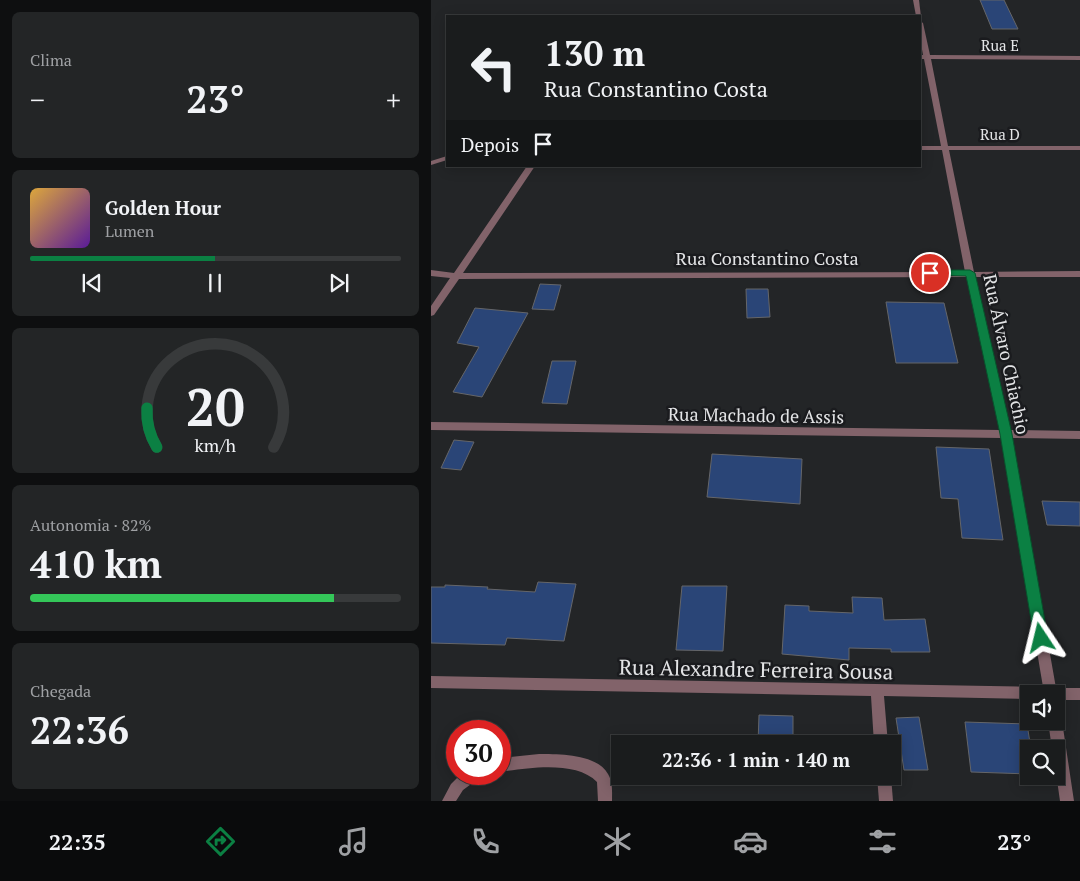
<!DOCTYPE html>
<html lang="pt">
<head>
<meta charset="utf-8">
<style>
  :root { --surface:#1a1c1d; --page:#232526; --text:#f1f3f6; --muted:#9fa1a4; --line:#383a3b; --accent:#0b8043 }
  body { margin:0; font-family:"PT Serif",serif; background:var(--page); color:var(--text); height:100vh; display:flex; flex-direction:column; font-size:19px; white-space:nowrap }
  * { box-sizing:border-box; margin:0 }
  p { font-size:16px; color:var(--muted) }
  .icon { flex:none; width:28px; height:28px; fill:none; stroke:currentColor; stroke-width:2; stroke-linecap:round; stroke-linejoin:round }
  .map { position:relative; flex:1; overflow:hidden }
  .sheet { display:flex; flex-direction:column; gap:12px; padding:12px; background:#0e0f10; width:431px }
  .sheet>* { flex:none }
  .top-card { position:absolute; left:15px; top:15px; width:475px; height:152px; border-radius:0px; box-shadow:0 2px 12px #0003,0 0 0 1px var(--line); background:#1a1c1d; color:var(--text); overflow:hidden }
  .buttons { position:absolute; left:589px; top:685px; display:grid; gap:10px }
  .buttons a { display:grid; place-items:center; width:45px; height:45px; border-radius:0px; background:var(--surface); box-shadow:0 2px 12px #0003,0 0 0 1px var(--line); font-size:25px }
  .speed { position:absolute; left:15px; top:720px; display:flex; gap:10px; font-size:25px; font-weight:700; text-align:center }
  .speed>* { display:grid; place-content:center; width:65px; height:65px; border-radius:50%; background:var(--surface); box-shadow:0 2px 12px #0003,0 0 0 1px var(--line); line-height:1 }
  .speed .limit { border:8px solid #d22; background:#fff; color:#111 }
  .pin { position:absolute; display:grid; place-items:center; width:42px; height:42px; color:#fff; margin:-21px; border:2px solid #fff; border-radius:50%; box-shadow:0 1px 5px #0007 }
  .me { position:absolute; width:55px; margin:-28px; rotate:350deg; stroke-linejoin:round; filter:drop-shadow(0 0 4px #0008) }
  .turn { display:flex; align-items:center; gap:18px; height:105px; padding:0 15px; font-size:22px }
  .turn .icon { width:65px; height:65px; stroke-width:2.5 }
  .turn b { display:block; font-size:35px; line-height:42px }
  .then { display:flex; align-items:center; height:48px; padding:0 15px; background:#0003; gap:10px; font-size:19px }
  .big { font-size:38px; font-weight:700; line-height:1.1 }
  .sheet .tile { flex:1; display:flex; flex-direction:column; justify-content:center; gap:8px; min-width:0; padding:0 18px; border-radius:8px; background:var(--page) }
  .sheet .dial { align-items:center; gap:0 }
  .dial svg { height:130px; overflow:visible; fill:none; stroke:var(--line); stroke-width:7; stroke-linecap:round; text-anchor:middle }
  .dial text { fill:var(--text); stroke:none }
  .song { display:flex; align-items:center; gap:15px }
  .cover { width:60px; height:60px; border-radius:8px; background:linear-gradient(135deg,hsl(40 70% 55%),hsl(270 70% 35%)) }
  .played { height:5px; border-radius:2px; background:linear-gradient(90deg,var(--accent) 50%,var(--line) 50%) }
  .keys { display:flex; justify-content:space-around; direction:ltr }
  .heat { display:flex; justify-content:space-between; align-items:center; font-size:28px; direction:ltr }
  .charge { height:8px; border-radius:4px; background:linear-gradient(90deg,#34c759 82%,var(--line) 0) }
  .trip { position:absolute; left:180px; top:735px; width:290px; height:50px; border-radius:0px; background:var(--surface); box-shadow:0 2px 12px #0003,0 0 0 1px var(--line); font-weight:700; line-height:50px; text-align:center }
  .tab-bar { display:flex; height:80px; justify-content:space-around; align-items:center; background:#0a0b0c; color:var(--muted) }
  .tab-bar .icon { width:35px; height:35px }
  .tab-bar .active { color:var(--accent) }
  .tab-bar b { font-size:22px; color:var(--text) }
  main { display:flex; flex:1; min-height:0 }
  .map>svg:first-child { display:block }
  .building { fill:#2a4577; stroke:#656669 }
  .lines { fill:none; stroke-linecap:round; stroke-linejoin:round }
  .street { fill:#82636a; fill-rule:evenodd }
  .route { fill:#0b8043; stroke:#07532c }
  .labels { text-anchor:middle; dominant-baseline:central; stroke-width:5; stroke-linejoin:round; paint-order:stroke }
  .far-street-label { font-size:15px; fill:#e3e4e6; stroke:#1a1b1e }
  .street-label { font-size:18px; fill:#e3e4e6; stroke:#1a1b1e }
  .near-street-label { font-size:21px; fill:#e3e4e6; stroke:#1a1b1e }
</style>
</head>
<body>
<main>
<section class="sheet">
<div class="tile"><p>Clima</p>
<div class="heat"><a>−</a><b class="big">23°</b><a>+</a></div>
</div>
<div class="tile">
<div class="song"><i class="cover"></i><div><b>Golden Hour</b><p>Lumen</p></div></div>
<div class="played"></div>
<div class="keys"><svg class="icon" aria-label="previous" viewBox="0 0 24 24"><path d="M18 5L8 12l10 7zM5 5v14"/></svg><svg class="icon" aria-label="pause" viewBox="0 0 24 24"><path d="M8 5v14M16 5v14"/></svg><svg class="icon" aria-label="next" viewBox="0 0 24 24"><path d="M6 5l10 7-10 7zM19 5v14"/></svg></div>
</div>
<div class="tile dial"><svg viewBox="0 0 100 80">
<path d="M14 69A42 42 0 1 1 86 69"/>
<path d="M14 69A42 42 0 0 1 8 45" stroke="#0b8043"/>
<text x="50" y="56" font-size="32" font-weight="700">20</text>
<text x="50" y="72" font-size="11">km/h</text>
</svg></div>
<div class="tile"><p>Autonomia · 82%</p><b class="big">410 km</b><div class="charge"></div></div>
<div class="tile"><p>Chegada</p><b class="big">22:36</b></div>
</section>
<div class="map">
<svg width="649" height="801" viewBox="0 0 649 801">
  <rect width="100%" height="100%" fill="#232527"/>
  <!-- building -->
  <g class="building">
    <path d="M549 0H573L587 29H561Z"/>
    <path d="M109 284 130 285 123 310 101 309Z"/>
    <path d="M315 289H337L339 317 316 318Z"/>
    <path d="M455 302 513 303 527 363H465Z"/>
    <path d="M44 308 97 313 51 397 22 392 48 347 26 343Z"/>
    <path d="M121 361H145L136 404 111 403Z"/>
    <path d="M23 440 43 442 30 470 10 468Z"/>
    <path d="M505 447 558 449 572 540 531 538 527 499 510 498Z"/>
    <path d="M281 454 371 459 369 504 276 497Z"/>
    <path d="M611 501 649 502V526L616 525Z"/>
    <path d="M107 582 145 584 133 641 76 638 74 645 0 643V587H14V585L57 587 56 589 104 592Z"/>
    <path d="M251 586H296L292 651 245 650Z"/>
    <path d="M421 597 451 598 453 620 494 619 499 652H460V649L418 648V660L351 654 354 605 378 606V611L422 613Z"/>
    <path d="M328 715 362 716V744H327Z"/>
    <path d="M488 717 497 770H473L465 718Z"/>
    <path d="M534 722 596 724 600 749H598V774L540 772Z"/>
    <path d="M327 776H362V780L327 779Z"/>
  </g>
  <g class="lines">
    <!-- street -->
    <g class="street">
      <path d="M482 0H488L490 17 485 16Z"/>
      <path d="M489 21 492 23 499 55 649 56V60L500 59 517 146H649V150H518L543 272 649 271V277H544L579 430 649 431V439L581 438 625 688H649V700H625V694H598V699L453 696 457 744H443L440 696 0 688V676L612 687 570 438 0 430V422L569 430 536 277 28 279 3 315 0 316V306L19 278 0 276V270L23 273 96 166H104L32 273 534 272 511 150H489V146H510L493 59H489V55H492L489 38Z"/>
      <path d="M16 156V160L0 165V161Z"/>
      <path d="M625 715 629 717 631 721 643 801H629L625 773V749H621L617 721H625Z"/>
      <path d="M108 754C128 754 166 754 177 774 182 782 181 792 181 801H167L166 782C145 760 96 768 69 772V758Z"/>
      <path d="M30 774H49L47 779 32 790 25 801H11L20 784Z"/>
      <path d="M446 776H460L462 801H448Z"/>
    </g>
  </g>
  <!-- route -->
  <path class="route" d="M499 270H539L544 273 581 434 617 638 615 642 610 644 605 642 603 638 569 434 535 276 496 275V271Z"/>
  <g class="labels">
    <!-- far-street labels -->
    <g class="far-street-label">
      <text x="569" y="45">Rua E</text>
      <text x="569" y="134">Rua D</text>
    </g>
    <!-- street labels -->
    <g class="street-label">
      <text x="336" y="258">Rua Constantino Costa</text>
      <text transform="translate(576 354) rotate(78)">Rua Álvaro Chiachio</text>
      <text transform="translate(325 415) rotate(1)">Rua Machado de Assis</text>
    </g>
    <!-- near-street labels -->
    <g class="near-street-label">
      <text transform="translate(325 669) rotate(1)">Rua Alexandre Ferreira Sousa</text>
    </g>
  </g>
</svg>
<div class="buttons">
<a><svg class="icon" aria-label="sound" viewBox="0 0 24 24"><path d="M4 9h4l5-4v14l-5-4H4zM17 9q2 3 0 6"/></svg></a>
<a><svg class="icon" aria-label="search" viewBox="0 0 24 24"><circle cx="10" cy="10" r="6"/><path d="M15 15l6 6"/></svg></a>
</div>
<div class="speed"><div class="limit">30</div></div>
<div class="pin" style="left:499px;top:273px;background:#d93025"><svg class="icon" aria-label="arrive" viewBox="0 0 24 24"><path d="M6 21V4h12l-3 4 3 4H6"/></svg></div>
<svg class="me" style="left:610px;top:638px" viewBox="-20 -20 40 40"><path d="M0-17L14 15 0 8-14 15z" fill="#0b8043" stroke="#fff" stroke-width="4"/></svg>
<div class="trip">22:36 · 1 min · 140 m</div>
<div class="top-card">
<div class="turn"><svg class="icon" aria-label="left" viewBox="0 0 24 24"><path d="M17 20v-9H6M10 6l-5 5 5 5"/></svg><div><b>130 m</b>Rua Constantino Costa</div></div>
<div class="then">Depois<svg class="icon" aria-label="arrive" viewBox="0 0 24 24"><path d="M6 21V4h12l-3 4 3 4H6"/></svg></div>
</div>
</div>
</main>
<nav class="tab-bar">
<b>22:35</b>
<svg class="icon active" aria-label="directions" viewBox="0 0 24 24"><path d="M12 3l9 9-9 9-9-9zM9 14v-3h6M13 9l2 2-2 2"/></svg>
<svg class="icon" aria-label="music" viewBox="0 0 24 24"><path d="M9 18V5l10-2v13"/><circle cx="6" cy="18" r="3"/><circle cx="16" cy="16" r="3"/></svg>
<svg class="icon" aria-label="phone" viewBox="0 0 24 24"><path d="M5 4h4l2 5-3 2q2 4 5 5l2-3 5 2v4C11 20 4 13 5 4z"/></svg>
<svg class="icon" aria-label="climate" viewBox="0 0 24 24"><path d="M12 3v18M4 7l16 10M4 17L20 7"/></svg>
<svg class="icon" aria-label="car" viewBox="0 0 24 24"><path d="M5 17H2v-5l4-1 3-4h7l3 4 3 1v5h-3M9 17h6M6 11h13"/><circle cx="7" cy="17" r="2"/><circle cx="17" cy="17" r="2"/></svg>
<svg class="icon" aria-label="filters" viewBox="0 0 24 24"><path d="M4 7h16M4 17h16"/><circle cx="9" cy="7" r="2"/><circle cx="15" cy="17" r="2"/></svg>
<b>23°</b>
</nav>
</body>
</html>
